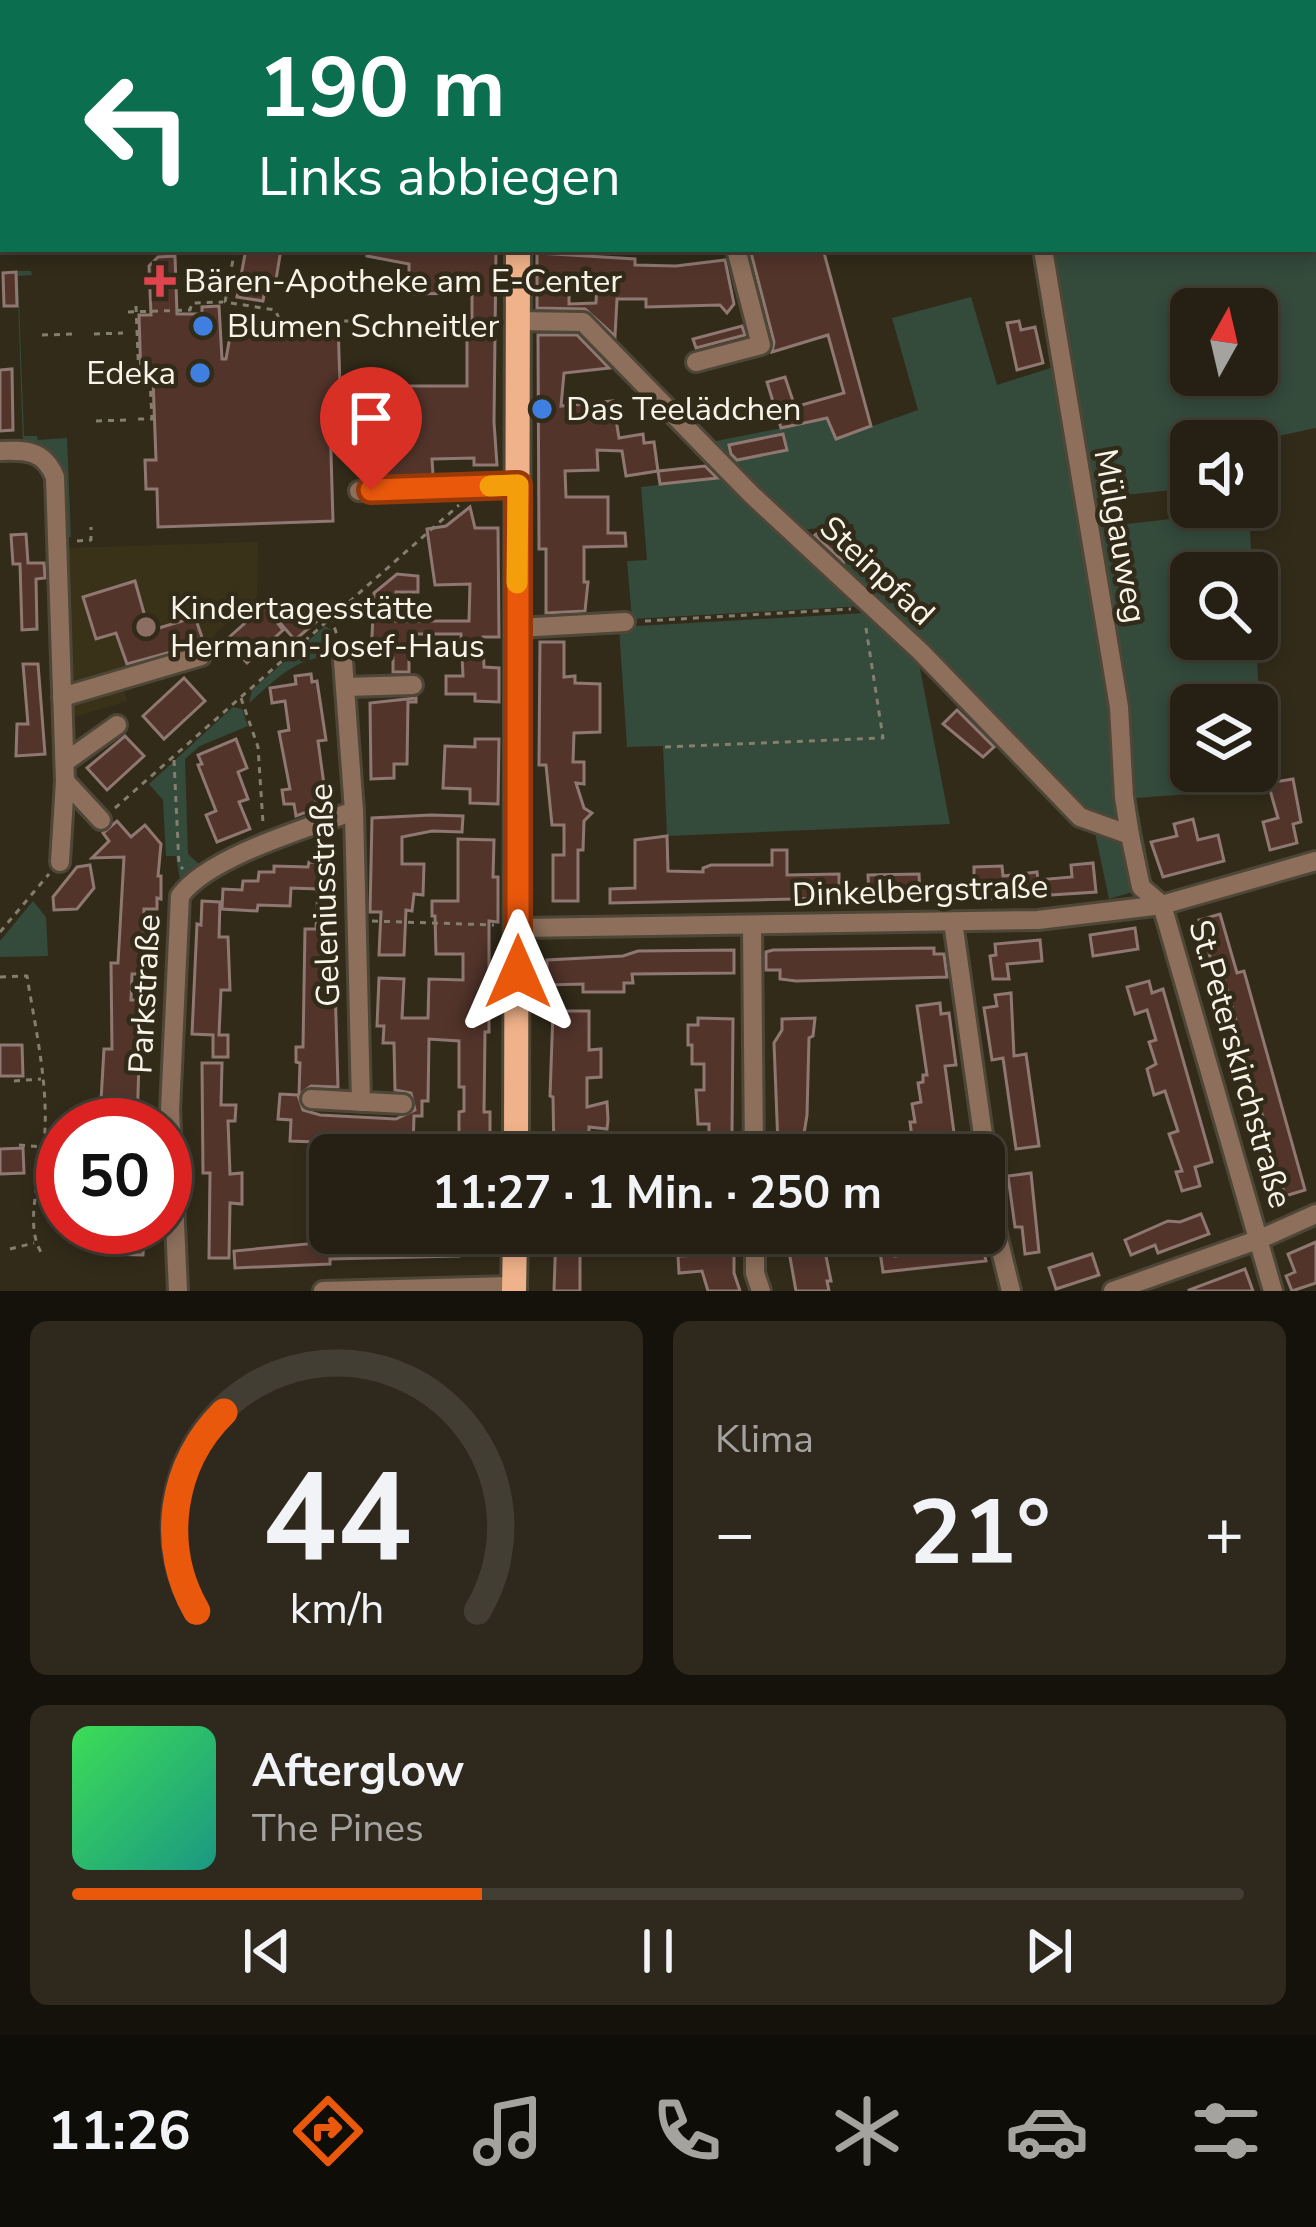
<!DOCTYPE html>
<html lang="de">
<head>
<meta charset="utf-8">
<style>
  :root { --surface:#262014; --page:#2e281d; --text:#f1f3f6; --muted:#a4a3a0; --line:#423e34; --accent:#ea580c }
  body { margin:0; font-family:"Nunito Sans",sans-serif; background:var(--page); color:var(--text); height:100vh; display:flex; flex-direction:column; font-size:45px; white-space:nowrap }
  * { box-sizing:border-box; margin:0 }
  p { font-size:39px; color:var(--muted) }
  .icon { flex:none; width:66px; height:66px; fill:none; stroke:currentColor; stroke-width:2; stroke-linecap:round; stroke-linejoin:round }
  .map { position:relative; height:1291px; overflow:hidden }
  .details { display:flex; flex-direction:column; gap:30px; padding:30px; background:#15120b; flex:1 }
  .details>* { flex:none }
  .banner { position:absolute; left:0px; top:0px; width:1317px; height:252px; box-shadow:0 6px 18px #0003,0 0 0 3px var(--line); background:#0b6e4f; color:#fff; overflow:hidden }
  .needle { width:78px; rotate:8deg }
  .fabs { position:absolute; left:1170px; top:288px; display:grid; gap:24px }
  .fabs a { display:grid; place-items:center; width:108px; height:108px; border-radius:18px; background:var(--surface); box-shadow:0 6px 18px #0003,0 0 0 3px var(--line); font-size:60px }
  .speed { position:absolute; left:36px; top:1098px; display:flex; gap:24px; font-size:60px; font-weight:700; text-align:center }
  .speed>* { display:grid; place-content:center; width:156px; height:156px; border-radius:50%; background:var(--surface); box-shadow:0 6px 18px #0003,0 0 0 3px var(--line); line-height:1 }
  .speed .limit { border:18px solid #d22; background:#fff; color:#111 }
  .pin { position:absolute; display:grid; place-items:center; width:102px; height:102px; color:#fff; margin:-123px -51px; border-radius:50% 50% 50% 0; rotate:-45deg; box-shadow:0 0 12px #0007 }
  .pin .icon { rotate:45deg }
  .me { position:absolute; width:132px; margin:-66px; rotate:0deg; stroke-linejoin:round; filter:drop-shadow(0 0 9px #0008) }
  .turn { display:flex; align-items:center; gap:42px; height:252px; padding:0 60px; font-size:54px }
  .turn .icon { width:156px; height:156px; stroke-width:2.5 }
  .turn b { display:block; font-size:84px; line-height:102px }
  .big { font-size:90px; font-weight:700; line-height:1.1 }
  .details .card { flex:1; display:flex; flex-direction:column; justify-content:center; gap:18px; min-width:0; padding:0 42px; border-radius:18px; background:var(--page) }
  .details .dial { align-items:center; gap:0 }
  .dial svg { height:312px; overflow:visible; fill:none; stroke:var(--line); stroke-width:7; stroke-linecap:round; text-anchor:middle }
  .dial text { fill:var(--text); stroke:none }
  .song { display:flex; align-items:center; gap:36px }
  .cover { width:144px; height:144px; border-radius:18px; background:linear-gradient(135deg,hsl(130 70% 55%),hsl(170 70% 35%)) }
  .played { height:12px; border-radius:6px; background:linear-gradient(90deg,var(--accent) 35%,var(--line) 35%) }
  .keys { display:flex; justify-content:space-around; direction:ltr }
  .heat { display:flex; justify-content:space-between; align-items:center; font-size:66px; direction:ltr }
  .details .tiles { flex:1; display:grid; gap:30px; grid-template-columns:1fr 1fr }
  .card:last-child { grid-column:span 2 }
  .trip { position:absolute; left:309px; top:1134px; width:696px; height:120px; border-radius:18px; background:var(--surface); box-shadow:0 6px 18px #0003,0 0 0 3px var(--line); font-weight:700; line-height:120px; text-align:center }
  .tabs { display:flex; height:192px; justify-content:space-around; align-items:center; background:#0f0d08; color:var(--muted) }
  .tabs .icon { width:84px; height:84px }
  .tabs .on { color:var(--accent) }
  .tabs b { font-size:54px; color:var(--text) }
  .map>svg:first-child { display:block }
  .built { fill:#3a3119 }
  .green { fill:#344a3b; fill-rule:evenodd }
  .building { fill:#52342b; stroke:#8f7871; stroke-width:3; fill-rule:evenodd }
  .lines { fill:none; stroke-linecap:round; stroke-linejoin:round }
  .minor-casing { stroke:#4e4737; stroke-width:24 }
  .major-casing { stroke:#4e4737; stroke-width:30 }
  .path { stroke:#847e6f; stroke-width:3; stroke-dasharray:6 6; stroke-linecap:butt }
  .minor { stroke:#8d6f5c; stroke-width:18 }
  .major { stroke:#f0b28a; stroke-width:24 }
  .route-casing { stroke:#983908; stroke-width:30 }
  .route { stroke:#ea580c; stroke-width:21 }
  .slow { stroke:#f59e0b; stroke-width:21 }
  .health-dot { fill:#e0444e; stroke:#322b1a; stroke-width:4.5 }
  .shop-dot { fill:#3f7fe0; stroke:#322b1a; stroke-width:4.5 }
  .education-dot { fill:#8d6e63; stroke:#322b1a; stroke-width:4.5 }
  .labels { text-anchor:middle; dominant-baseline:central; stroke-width:9; stroke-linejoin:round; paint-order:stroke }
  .poi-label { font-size:33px; fill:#f8f4e9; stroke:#322b1a; text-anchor:start }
  .street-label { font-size:33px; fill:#f8f4e9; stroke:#322b1a }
</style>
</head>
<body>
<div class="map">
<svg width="1316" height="1291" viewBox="0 0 1316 1291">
  <rect width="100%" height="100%" fill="#322b1a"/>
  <!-- built -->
  <path class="built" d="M258 542 257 597 215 634 219 651 206 664 124 689 127 701 71 718 67 548Z"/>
  <!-- green -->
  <g class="green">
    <path d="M1316 128V428L1254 441H1191V488L1087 499 1048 249H1314ZM1191 309H1257V375H1191Z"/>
    <path d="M17 271H31L32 275 18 276 24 436H37L38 440 67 438 71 537H67L61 480 23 446Z"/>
    <path d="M971 297 997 385 1057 366 1113 707 1123 824 1083 815 837 570 858 548 853 524 794 531 706 443 827 419 836 439 918 410 892 318Z"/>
    <path d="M729 477 864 606 632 619 627 561 647 560 641 487Z"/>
    <path d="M1249 510 1252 573H1191V639H1256L1262 759 1269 788 1136 798 1153 889 1146 890 1092 528ZM1191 705H1257V771H1191Z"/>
    <path d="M866 613 917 653 950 824 667 836 663 746 627 747 619 627Z"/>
    <path d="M325 626 332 630V657C297 655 273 682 249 703L252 690Z"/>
    <path d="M233 707 242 709 248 726 200 746 185 759 188 854 200 865 180 880 176 856H166L163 800 149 784Z"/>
    <path d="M1094 828 1123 835 1136 891 1109 899Z"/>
    <path d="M33 901 46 917 48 956 0 957V941Z"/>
  </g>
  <!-- building -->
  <g class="building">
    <path d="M246 249H281L275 286 266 285 263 301 237 297Z"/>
    <path d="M368 249H496L494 422 497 465H474V458L432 459 433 475 374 477 371 386H389L390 395 409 394V386H467V326H472V293L409 294V264L367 256Z"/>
    <path d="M750 249H823L871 426 836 439 827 418 781 428 767 382 785 377 795 407 844 393 828 335 772 352 774 342Z"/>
    <path d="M537 253 635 259V265L676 266 725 260 734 304 727 313 720 305 646 307V299H617L615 336 585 309 537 308ZM569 277H597L596 303 569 304Z"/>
    <path d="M175 256 177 314H202V307L219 306 222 359H226L232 325 338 322 341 419 330 420 333 521 158 527 157 489H146L145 460H156L153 379H141L139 315H151L149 266 158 257Z"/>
    <path d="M16 272 17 306H4L3 273Z"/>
    <path d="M1019 321 1021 330 1035 327 1043 363 1017 370 1007 323Z"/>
    <path d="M742 326 745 335 696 348 693 339Z"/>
    <path d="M538 335H577L609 368 564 373 561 406 613 401 619 438 643 434 644 443 654 442 658 471 705 466 717 478 660 484 658 471 626 476 622 451 597 450 598 470 565 471 566 497H608V533H625L626 546 584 547V582H588L585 611 546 613V549H539Z"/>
    <path d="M12 369 13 430 0 431V370Z"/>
    <path d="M783 434 787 450 737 460 731 454 729 445Z"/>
    <path d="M470 507 475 528H498L499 637H483L484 667 499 668V702L475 701V694H446V676H463L461 634H409V672H393V658H371L374 593 397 574 418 576V592H396V621H469L470 584 435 585 427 529 446 526Z"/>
    <path d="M836 527 852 542 842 552 848 558 844 562 815 535 821 530 827 536Z"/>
    <path d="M26 534 28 563H44L45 578 36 579 37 629 22 630 20 564H13L11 535Z"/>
    <path d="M135 581 149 631 195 617 204 643 127 664 116 633 96 639 83 597Z"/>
    <path d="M302 604 317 621 295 640 280 623Z"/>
    <path d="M264 606 283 630 247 663 226 640Z"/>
    <path d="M540 642H564V677L575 676V683L600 684V732L574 733 573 762H584V784L576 783 584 808 592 813 584 821 583 850H578V901H553V855H564V825H552L546 765H539Z"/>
    <path d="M23 664H38L45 754 16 756 17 724H28Z"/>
    <path d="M311 674 312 682 317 681 326 740 318 741 326 799 316 800 317 808 296 816 294 804H284L282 790 290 789 279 732 289 730 285 701 272 703 270 688 296 684 295 676Z"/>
    <path d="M184 678 205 701 164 739 143 716Z"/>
    <path d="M416 698V702H408L407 764H394V778L371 779 370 703Z"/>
    <path d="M957 710 994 747 983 757 943 724Z"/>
    <path d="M125 736 144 756 107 790 87 768Z"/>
    <path d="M236 739 247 768 238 772 248 799 239 802 250 829 217 842 206 815 216 811 198 765 202 764 198 755Z"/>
    <path d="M475 739H499L498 804 470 803V789L443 788 445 746 475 747Z"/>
    <path d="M1293 779 1301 822 1293 824 1297 843 1270 850 1263 822 1278 818 1268 783Z"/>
    <path d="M431 815 463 816 462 832 432 831 402 837V864H424L423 895 414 894 412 911 406 910 404 955H379L381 912H370L372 818Z"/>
    <path d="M1193 819 1198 840 1218 835 1224 861 1163 877 1151 842 1177 836 1174 824Z"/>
    <path d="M117 821 131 837 145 825 161 844 158 876H161V899L157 898V909H144L142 974H132L131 1000H141L137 1125H114V1118H100L104 1049H112L111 963H118L124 857 92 858 109 841 103 833Z"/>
    <path d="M667 836 668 871 703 872V868L711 865H772V850H787V875L839 874V898L610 903V889L635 888V840Z"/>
    <path d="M458 839 494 840 493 877H498V922L489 921V1032H485L484 1112H490V1155H459V1112L464 1111V1087H459V1041L429 1039 428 1101H422V1116H414L413 1146 359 1144V1150L343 1149 344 1143 290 1141 291 1120 278 1119 280 1094 298 1095 303 1110 320 1115 396 1119 415 1110 411 1093 395 1090 394 1043H383L384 1026H377L379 978 404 979 402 1018H428L429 979 463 980V954H436L435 916H432V901H458Z"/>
    <path d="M309 862 328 863V880H332L338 1087 311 1086 299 1095 300 1063 296 1062V1047H303L305 929H316L318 889 291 888 290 906 258 905 257 911 222 909 223 889 242 890 243 881H258L259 872H274V866L308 867Z"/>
    <path d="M1093 863 1096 892 974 900V867L1002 866 1003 876 1037 872 1038 880 1072 877 1071 865Z"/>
    <path d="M90 865 94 888 77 909 54 910 53 897 77 867Z"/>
    <path d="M919 874 920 897 869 898 868 875Z"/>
    <path d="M202 901 220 902 219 937H228L230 990H221L219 1035H228V1057H213V1035L192 1034 197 924 201 925Z"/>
    <path d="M1220 914 1237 973 1244 971 1305 1190 1285 1196 1218 957 1211 960 1199 920Z"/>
    <path d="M1135 928 1138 949 1093 956 1090 935Z"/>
    <path d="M1040 940 1042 961 1007 964 1009 979H993L990 956 996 955 995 944Z"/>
    <path d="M934 948V954H944L947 977 796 981 780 979V970H766V952L773 950Z"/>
    <path d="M734 950V973L632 974 633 983H624V992H583V984L547 985V960L623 956 638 951Z"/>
    <path d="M1149 981 1152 993 1163 989 1212 1162 1195 1167 1200 1186 1182 1191 1176 1172 1182 1171 1169 1134 1178 1131 1165 1091 1154 1095 1147 1069 1156 1064 1149 1042 1156 1040 1147 1010 1135 1014 1127 987Z"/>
    <path d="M1011 993 1014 1056 1026 1054 1039 1146 1016 1149 1003 1058 992 1060 984 1008 997 1006 995 995Z"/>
    <path d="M940 1003 941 1014 949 1013 956 1065 945 1066 957 1155H934L933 1147H926L924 1135 912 1138 910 1122H915L912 1104 921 1102 918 1083 923 1082V1075H927L917 1006Z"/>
    <path d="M553 1011H589V1050L601 1049V1077L587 1078V1107L607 1102 608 1120 607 1129 589 1127V1155H554L553 1097 550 1096Z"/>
    <path d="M698 1018 733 1019 732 1133H709V1124H698L696 1090H704V1064H692V1045H688V1025H698Z"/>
    <path d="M815 1018 813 1036 809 1038 807 1115 804 1134 797 1135 802 1145H778L774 1043 782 1030V1019Z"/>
    <path d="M0 1045H22L23 1076H0Z"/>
    <path d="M202 1063H222L221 1105H236L235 1121H228L230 1174 242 1173V1204L230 1203 229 1258H209L210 1173H203Z"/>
    <path d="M23 1148 24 1173 0 1174V1149Z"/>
    <path d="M1031 1173 1039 1252 1025 1254 1022 1227H1015L1008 1176Z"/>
    <path d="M1201 1214 1209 1234 1158 1253 1155 1245 1131 1255 1125 1240 1168 1221 1180 1222Z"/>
    <path d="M330 1224V1233H469L470 1252H459V1256L330 1259V1264L235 1268 234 1251 318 1243 317 1225Z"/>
    <path d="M106 1233 144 1235 143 1255 105 1254Z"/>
    <path d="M556 1233H580V1291H554Z"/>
    <path d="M713 1233H734V1273L740 1291H708L702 1271 679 1273 678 1256 701 1255V1236Z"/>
    <path d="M781 1233H803V1247L824 1246 831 1281H827L829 1291H796L788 1246H781Z"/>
    <path d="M946 1233H980L986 1261 883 1272 879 1245 894 1243 895 1256 948 1249Z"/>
    <path d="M1316 1242V1283L1292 1291 1286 1276 1295 1272 1288 1254Z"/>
    <path d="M1092 1254 1099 1275 1056 1289 1049 1268Z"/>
    <path d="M1245 1269 1253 1291H1189V1290Z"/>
  </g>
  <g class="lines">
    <!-- minor casing -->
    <g class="minor-casing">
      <g id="minor">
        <path d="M92 0 98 3"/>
        <path d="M332 0 333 3"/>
        <path d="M633 0V3"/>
        <path d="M520 3V0"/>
        <path d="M673 3 680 0"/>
        <path d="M900 3 904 0"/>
        <path d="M1043 249 1119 707 1124 797 1130 835"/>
        <path d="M517 321 583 322 752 495 921 652 1080 817 1130 835 1141 887 1162 905 1273 1291"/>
        <path d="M696 362 761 345 736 249"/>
        <path d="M0 451C26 450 44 450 55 477L65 781 60 862"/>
        <path d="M359 491 518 485"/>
        <path d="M517 628 625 622"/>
        <path d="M343 661 354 811 361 1102"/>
        <path d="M345 687 413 685"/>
        <path d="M62 697 201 656"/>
        <path d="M65 762 117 725"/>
        <path d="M65 781 101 820"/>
        <path d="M953 922 997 1234 1011 1291"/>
        <path d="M752 927 754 1155"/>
        <path d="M519 928 1038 920 1162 905 1316 861"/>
        <path d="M311 1099 403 1104"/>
        <path d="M755 1233V1273L761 1291"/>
        <path d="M178 1291 170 1110 180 896C208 857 307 828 354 811"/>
        <path d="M323 1291 514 1286"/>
        <path d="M1113 1291 1260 1239 1316 1214"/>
      </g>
    </g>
    <!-- major casing -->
    <g class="major-casing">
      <g id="major">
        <path d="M1047 3 1050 0"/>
        <path d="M0 92 3 94"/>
        <path d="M516 1155 518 249"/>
        <path d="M514 1291 515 1233"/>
      </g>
    </g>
    <!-- path -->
    <g class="path">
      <path d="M750 0 753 3"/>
      <path d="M451 3V0"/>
      <path d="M960 3 965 0"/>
      <path d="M0 42 3 44"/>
      <path d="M1314 127 1316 126"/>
      <path d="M235 249 225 302 275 310 280 320 351 321"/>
      <path d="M136 306 139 380H150L152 419H138"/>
      <path d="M128 312 190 310 192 303 223 302"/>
      <path d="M94 334 123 333"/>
      <path d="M42 335 76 334"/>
      <path d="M96 421 126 420"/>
      <path d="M77 541 91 540V527"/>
      <path d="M331 616 339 642"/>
      <path d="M645 621 851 609"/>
      <path d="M241 698 258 747 263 823"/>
      <path d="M665 747 883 738 866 628"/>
      <path d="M174 760 179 865 183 869"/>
      <path d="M115 808 459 505"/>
      <path d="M372 921 494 925"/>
      <path d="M0 932 49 874"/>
      <path d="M0 977 27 976C36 1033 51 1094 43 1152 39 1180 25 1226 41 1252"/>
      <path d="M14 1081 41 1079"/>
      <path d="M19 1145 42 1147"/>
      <path d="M38 1188 58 1203"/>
      <path d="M10 1249 34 1243"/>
    </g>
    <!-- minor -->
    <use href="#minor" class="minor"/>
    <!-- major -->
    <use href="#major" class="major"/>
  </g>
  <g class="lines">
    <!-- route casing -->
    <g class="route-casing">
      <path id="route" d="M371 490 518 485V972"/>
    </g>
    <!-- route -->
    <use href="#route" class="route"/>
    <!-- slow -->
    <path class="slow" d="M490 486 518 485 517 583"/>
  </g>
  <!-- markers -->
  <path class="health-dot" d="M154 263h12v12h12v12h-12v12h-12v-12h-12v-12h12z"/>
  <g class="shop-dot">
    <circle cx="203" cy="326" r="12"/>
    <circle cx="200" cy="373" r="12"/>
    <circle cx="542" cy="409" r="12"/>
  </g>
  <circle class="education-dot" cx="146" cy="627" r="12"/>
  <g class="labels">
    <!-- poi labels -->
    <g class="poi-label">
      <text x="184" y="281">Bären-Apotheke am E-Center</text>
      <text x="227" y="326">Blumen Schneitler</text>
      <text x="176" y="373" text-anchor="end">Edeka</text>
      <text x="566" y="409">Das Teelädchen</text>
      <text x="170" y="608">Kindertagesstätte<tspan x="170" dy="38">Hermann-Josef-Haus</tspan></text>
    </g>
    <!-- street labels -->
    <g class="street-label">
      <text transform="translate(1120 536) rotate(80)">Mülgauweg</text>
      <text transform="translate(877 571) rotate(43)">Steinpfad</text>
      <text transform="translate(920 891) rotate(-2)">Dinkelbergstraße</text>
      <text transform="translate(325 895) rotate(-92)">Geleniusstraße</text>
      <text transform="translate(145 994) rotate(-87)">Parkstraße</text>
      <text transform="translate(1240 1064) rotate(74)">St.Peterskirchstraße</text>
    </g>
  </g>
</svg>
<div class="fabs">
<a><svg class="needle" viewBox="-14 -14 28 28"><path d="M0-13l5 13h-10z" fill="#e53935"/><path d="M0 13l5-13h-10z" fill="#a4a3a0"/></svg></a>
<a><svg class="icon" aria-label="sound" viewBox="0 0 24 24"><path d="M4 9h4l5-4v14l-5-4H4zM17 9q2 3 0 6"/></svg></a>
<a><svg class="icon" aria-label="search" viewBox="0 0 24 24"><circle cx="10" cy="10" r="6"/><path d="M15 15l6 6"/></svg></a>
<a><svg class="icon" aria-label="layers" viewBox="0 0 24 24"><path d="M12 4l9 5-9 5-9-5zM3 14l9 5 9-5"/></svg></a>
</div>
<div class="speed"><div class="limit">50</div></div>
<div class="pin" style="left:371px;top:490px;background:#d93025"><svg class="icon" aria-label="arrive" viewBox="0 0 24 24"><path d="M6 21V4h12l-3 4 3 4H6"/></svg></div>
<svg class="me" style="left:518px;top:972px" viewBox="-20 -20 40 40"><path d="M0-17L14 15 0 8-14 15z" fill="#ea580c" stroke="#fff" stroke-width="4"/></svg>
<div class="trip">11:27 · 1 Min. · 250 m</div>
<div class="banner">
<div class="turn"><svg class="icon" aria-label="left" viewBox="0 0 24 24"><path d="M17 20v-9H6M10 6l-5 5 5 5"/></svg><div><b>190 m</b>Links abbiegen</div></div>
</div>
</div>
<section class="details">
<div class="tiles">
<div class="card dial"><svg viewBox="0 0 100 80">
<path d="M14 69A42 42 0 1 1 86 69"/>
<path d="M14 69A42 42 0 0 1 21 18" stroke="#ea580c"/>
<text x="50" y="56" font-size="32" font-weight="700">44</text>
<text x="50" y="72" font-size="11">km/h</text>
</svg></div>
<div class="card"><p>Klima</p>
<div class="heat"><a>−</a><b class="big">21°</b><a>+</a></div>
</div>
<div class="card">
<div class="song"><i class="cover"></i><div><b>Afterglow</b><p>The Pines</p></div></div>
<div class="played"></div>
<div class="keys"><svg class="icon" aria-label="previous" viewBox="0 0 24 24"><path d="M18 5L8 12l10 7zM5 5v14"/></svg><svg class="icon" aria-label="pause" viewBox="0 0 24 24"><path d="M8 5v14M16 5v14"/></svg><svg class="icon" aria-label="next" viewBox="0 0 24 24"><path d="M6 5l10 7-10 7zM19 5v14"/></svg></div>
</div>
</div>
</section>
<nav class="tabs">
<b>11:26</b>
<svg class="icon on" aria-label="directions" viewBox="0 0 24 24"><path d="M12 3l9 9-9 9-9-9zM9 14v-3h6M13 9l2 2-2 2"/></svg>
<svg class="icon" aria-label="music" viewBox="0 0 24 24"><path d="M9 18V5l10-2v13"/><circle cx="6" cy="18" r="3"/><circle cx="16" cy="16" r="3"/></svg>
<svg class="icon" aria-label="phone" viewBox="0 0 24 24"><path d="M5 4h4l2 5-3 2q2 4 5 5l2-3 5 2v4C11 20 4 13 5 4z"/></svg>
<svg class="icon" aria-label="climate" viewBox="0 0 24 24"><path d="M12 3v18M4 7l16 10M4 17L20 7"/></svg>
<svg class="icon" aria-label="car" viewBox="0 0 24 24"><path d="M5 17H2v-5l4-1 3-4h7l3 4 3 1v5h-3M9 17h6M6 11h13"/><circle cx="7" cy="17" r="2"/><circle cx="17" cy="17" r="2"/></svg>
<svg class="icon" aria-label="filters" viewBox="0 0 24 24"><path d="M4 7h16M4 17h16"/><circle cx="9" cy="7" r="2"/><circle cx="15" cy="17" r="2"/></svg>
</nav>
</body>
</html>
